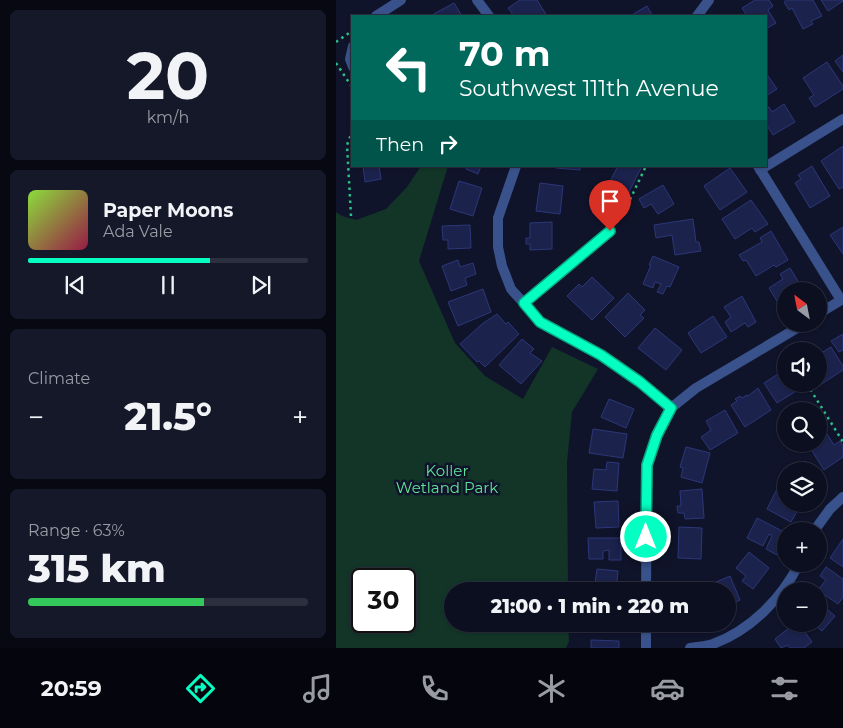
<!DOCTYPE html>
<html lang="en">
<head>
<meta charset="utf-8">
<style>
  :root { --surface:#0c0f20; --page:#151829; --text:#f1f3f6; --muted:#9a9ca5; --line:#2c2f3e; --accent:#05ffc2 }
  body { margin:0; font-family:Montserrat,sans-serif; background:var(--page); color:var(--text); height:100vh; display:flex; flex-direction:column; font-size:19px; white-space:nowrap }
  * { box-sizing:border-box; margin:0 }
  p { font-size:16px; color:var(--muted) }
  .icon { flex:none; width:28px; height:28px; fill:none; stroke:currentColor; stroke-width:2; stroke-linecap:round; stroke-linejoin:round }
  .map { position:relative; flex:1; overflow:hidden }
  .sheet { display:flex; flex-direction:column; gap:10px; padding:10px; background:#070812; width:336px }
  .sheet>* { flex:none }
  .banner { position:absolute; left:15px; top:15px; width:416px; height:152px; border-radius:0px; box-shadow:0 1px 4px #0004,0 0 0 1px var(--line); background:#00695c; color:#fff; overflow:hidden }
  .needle { width:32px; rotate:328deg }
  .controls { position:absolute; left:441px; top:282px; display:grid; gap:10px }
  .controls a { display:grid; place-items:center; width:50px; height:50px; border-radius:50%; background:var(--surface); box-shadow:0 1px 4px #0004,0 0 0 1px var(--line); font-size:25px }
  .speed { position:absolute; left:15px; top:568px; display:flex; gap:10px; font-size:25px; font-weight:700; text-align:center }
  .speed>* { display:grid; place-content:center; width:65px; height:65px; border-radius:50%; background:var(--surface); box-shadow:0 1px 4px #0004,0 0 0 1px var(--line); line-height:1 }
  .speed .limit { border:2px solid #111; border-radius:8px; background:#fff; color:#111 }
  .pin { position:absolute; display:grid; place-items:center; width:42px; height:42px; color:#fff; margin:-51px -21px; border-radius:50% 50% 50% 0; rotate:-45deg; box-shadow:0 0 5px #0007 }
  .pin .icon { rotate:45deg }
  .me { position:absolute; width:55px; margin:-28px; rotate:0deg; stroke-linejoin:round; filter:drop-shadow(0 0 4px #0008) }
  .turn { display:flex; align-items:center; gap:18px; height:105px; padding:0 25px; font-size:22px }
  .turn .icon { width:65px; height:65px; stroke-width:2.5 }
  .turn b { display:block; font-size:35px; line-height:42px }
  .then { display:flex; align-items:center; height:48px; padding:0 25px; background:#0003; gap:10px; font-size:19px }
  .big { font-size:38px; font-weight:800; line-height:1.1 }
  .sheet .card { flex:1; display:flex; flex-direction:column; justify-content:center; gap:8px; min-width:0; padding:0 18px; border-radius:8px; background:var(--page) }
  .sheet .dial { align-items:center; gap:0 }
  .dial b { font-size:65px; line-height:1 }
  .song { display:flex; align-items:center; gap:15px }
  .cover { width:60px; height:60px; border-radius:8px; background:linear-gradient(135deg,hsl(90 70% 55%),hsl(340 70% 35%)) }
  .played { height:5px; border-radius:2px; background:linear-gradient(90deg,var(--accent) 65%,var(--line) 65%) }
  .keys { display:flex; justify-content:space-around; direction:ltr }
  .heat { display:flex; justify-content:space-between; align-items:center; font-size:28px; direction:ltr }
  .charge { height:8px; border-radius:4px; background:linear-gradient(90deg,#34c759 63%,var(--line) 0) }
  .trip { position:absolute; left:108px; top:582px; width:292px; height:50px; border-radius:25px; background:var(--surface); box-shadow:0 1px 4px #0004,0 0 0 1px var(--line); font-weight:800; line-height:50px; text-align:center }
  .menu { display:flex; height:80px; justify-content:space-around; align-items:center; background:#05060d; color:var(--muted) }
  .menu .icon { width:35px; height:35px }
  .menu .active { color:var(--accent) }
  .menu b { font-size:22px; color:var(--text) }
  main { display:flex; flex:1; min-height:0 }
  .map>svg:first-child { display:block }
  .green { fill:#123528; fill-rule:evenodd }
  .building { fill:#1b224c; stroke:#2c3779 }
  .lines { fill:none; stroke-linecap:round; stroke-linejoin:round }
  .path { stroke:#2cc085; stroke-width:2.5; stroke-dasharray:2.5 4; stroke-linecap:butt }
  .service { stroke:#39528b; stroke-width:8 }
  .minor { stroke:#39528b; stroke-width:10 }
  .route-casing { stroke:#03a67e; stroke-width:12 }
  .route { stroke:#05ffc2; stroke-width:9 }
  .labels { text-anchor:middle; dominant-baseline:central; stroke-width:5; stroke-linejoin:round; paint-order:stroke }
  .park-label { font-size:15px; fill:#60e596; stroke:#10142b }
</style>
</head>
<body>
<main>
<section class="sheet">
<div class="card dial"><b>20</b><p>km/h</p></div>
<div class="card">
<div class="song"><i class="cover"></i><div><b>Paper Moons</b><p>Ada Vale</p></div></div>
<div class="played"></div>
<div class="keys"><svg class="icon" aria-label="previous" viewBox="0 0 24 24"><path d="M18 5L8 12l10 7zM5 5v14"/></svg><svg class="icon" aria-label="pause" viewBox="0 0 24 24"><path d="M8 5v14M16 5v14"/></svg><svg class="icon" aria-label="next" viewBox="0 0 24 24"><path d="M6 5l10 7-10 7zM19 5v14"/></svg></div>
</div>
<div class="card"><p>Climate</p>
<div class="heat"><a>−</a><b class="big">21.5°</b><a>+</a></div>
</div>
<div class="card"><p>Range · 63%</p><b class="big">315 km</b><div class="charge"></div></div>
</section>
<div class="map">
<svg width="507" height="648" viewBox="0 0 507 648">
  <rect width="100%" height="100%" fill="#10142b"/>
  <!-- green -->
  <path class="green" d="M85 166H112L83 261 119 343 149 376 187 399 216 347 262 369 236 412 231 462 232 591H116V624H232L233 641 230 648H0V212L6 216 20 220 50 209 71 187ZM26 579H69V621H26Z"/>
  <!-- building -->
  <g class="building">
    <path d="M184 0H201L211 16H178L172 8Z"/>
    <path d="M419 0H433L437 6 432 10 440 23 430 29V16H411L406 8Z"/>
    <path d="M451 0H477L486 16 475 21 477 24 467 29 456 8 453 10 448 2Z"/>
    <path d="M485 0H507V1L492 11Z"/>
    <path d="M118 3 126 16H94Z"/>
    <path d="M311 6 316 15 313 16H294Z"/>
    <path d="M507 55V72L499 61Z"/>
    <path d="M491 62 507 86V89L479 107 473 98 478 95 467 78Z"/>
    <path d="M430 73 441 89 430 96Z"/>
    <path d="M448 104 459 122 437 135 430 124V108L433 107 436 112Z"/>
    <path d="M507 146V187L503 189 485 161Z"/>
    <path d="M27 166H43L45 179 29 182Z"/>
    <path d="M131 166H145L142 174 130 169Z"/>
    <path d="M220 166H244V170L220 168Z"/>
    <path d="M282 166H306L292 194 280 189 279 191 271 187Z"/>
    <path d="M476 166 494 196 474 208 459 183 465 179 462 175Z"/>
    <path d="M394 168 411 192 384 210 368 186Z"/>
    <path d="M123 181 146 188 137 216 114 209Z"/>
    <path d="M204 183 227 186 224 214 200 211Z"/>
    <path d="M327 185 338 204 322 214 315 204 308 208 303 199Z"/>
    <path d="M415 200 432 224 419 232 416 228 399 239 386 219Z"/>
    <path d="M357 219 360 242H363L365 251 339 255 336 235 320 238 318 225Z"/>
    <path d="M216 222V249L194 250V244H190V238H194V223Z"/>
    <path d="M134 225 135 248 112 249V240H107L106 226Z"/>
    <path d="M507 227V254L494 235Z"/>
    <path d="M435 231 452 260 440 267 438 265 420 276 410 260 407 261 403 255 426 242 424 238Z"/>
    <path d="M317 256 343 267 334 287 331 286 327 294 321 292 325 284 319 282 317 288 307 284 315 265H313Z"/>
    <path d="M122 260 124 267 137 263 140 274 129 278 131 285 115 291 106 266Z"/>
    <path d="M454 268 468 291H450V303L444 306 433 288 447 279 444 274Z"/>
    <path d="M256 277 278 298 256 320 231 296 243 284 246 287Z"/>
    <path d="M147 289 155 312 122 326 112 302Z"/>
    <path d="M292 293 309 310 304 315 308 318 289 337 269 317Z"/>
    <path d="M406 296 420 322 412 327 409 323 395 332 389 322 395 317 388 307Z"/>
    <path d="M161 314 170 324 172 322 183 334 149 367 143 361 141 362 124 344 146 324Z"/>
    <path d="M377 316 391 337 365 353 352 333Z"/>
    <path d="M319 328 346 350 330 370 302 348Z"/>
    <path d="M507 334V350L503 352 495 341Z"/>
    <path d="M186 339 198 349 194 353 206 361 185 384 163 365Z"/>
    <path d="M495 347 507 366V370L481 387 480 384H482V355Z"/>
    <path d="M450 369V384H463L465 388 441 403 428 383Z"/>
    <path d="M422 388 435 410 409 427 395 405 401 401 399 399 404 396 406 398 411 395 412 396Z"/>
    <path d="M273 399 298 409 290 428 265 417Z"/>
    <path d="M389 410 402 433 374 450 365 437 375 430 370 421Z"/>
    <path d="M257 429 291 434 287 458 253 453Z"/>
    <path d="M491 434 498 445 504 441 507 446V457L488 470 473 446 476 444H482V440Z"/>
    <path d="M350 447 374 453 366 483 345 477 347 468 344 467Z"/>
    <path d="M469 461 479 471H459Z"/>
    <path d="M271 462 283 463 281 491 256 489 258 469 270 470Z"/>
    <path d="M482 475 490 483 483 490H482Z"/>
    <path d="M366 489 368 518 349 519 348 513H342L341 506H345L344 491Z"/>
    <path d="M441 489 450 494V504H465L455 522 431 509Z"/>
    <path d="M282 501 283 527 260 528 258 502Z"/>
    <path d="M421 518 450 533 441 555 430 549 436 536 433 534 427 546 411 538Z"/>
    <path d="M343 527 366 528 365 559 342 558Z"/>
    <path d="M252 538H285V560H273V550L267 551V559H253Z"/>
    <path d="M507 539V567L494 558Z"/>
    <path d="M413 552 433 568 417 589 406 581 410 576 400 568Z"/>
    <path d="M490 567 507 579V597L502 604 482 590 490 580 484 576Z"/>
    <path d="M261 569 282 571 280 591 258 590Z"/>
    <path d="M394 576 404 600 391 606V591H376L373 585Z"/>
    <path d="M482 602 499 616 486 631 477 624H482Z"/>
    <path d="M255 624H281V632L255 631Z"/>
    <path d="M458 624H463L476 642 468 648H454L452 645 445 648 439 639Z"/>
    <path d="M255 640 283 641V648H255Z"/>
  </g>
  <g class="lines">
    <!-- path -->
    <g class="path">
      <path d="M0 42 16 31"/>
      <path d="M0 63 16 87"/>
      <path d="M15 216 11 145 16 132"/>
      <path d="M281 222 289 210 310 166"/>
      <path d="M471 384 507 442"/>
    </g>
    <!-- service -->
    <path class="service" d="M16 46 13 59 16 67"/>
    <!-- minor -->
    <g class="minor">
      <path d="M141 0 153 16"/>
      <path d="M40 16 65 0"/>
      <path d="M361 16 373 0"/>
      <path d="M180 166 162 218V247L166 266 175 289 205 322 265 355 303 382 335 408"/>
      <path d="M422 166 505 300"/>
      <path d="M424 170 507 119"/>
      <path d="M188 303 274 231"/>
      <path d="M482 314 507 299"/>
      <path d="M478 531 494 509 507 497"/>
      <path d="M310 591 311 465 321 435 335 408 360 388 468 324"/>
      <path d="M310 648V624"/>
      <path d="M354 648C362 647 370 646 377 644 415 630 445 599 463 564"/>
    </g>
  </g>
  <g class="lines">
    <!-- route casing -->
    <g class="route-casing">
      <path id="route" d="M274 231 188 303 204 322 265 355 304 382 335 408 321 435 311 465 310 537"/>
    </g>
    <!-- route -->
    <use href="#route" class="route"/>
  </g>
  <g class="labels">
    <!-- park labels -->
    <g class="park-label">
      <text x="111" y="470">Koller<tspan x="111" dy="17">Wetland Park</tspan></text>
    </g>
  </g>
</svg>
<div class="controls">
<a><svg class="needle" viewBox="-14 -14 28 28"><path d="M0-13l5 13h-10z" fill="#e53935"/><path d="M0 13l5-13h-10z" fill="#9a9ca5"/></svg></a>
<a><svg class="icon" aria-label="sound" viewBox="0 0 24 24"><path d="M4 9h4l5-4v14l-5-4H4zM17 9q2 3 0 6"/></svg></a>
<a><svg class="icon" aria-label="search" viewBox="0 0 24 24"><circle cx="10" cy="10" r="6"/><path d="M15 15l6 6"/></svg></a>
<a><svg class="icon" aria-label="layers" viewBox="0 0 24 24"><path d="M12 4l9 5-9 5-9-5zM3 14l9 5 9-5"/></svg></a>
<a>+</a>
<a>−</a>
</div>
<div class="speed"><div class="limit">30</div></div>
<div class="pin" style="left:274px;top:231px;background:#d93025"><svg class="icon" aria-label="arrive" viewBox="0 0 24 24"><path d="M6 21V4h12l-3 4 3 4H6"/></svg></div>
<svg class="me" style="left:310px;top:537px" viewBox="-20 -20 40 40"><circle r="17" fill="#05ffc2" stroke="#fff" stroke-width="3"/><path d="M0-11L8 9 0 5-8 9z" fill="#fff"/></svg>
<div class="trip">21:00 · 1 min · 220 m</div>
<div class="banner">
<div class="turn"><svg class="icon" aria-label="left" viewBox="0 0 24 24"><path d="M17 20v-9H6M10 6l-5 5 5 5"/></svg><div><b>70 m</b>Southwest 111th Avenue</div></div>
<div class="then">Then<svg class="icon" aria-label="right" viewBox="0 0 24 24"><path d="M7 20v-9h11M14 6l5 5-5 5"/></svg></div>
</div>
</div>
</main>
<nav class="menu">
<b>20:59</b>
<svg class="icon active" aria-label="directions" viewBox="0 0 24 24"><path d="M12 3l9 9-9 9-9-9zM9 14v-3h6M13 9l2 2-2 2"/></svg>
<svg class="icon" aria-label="music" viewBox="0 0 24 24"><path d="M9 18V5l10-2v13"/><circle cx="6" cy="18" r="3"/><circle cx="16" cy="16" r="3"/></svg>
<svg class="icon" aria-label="phone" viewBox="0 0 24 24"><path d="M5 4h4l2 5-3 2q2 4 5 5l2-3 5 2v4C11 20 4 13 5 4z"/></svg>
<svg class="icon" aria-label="climate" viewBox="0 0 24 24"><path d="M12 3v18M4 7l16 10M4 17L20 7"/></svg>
<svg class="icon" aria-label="car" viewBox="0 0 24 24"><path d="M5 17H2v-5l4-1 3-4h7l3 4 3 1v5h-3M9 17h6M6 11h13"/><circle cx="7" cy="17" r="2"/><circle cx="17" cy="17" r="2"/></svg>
<svg class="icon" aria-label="filters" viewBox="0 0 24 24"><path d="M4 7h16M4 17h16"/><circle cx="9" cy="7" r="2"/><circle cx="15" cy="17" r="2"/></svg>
</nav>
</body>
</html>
